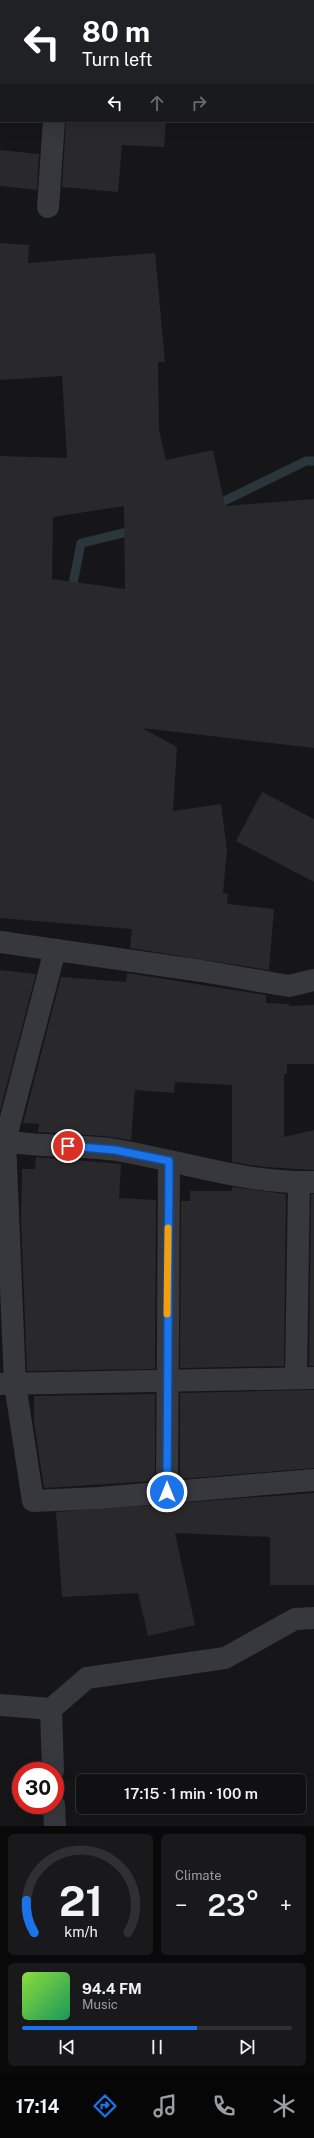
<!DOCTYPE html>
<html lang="en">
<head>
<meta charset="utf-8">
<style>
  :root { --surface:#101012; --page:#19191b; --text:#f1f3f6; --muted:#9c9d9f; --line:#303032; --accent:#1a73e8 }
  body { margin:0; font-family:"Public Sans",sans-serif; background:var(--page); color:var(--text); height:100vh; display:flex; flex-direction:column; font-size:15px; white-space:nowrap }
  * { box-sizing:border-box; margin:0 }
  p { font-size:13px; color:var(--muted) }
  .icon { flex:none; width:22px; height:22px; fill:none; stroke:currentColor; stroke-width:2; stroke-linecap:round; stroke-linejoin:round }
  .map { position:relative; height:1826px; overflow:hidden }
  .sheet { display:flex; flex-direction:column; gap:8px; padding:8px; background:#09090a; flex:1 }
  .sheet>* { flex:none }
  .top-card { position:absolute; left:0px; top:0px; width:314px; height:122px; box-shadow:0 4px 16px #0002,0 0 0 1px var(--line); background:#202124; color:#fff; overflow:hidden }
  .speed { position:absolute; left:12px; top:1762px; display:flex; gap:8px; font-size:20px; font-weight:700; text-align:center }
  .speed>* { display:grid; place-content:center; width:52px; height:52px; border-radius:50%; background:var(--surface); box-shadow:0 4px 16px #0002,0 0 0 1px var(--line); line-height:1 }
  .speed .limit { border:6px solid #d22; background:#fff; color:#111 }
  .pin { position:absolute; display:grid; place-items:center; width:34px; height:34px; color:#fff; margin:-17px; border:2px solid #fff; border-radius:50%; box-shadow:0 1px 4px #0007 }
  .me { position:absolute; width:44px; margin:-22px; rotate:0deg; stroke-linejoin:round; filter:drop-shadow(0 0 3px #0008) }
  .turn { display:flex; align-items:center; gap:14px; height:84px; padding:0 16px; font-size:18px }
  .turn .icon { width:52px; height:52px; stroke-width:2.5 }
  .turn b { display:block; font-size:28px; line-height:34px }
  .lanes { display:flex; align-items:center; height:38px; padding:0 16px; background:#0003; justify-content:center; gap:20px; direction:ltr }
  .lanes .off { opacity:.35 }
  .big { font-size:30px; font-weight:600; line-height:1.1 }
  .sheet .card { flex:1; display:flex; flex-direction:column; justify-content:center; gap:6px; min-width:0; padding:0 14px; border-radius:6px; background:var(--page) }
  .sheet .dial { align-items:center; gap:0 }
  .dial svg { height:104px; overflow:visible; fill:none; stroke:var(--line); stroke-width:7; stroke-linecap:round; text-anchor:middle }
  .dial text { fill:var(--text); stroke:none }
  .song { display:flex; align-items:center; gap:12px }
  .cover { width:48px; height:48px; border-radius:6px; background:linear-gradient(135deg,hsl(90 70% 55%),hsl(150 70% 35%)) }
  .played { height:4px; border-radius:2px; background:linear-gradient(90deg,var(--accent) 65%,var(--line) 65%) }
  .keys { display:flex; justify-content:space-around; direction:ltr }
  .heat { display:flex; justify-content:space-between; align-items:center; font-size:22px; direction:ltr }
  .sheet .tiles { flex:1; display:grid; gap:8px; grid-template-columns:1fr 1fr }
  .card:last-child { grid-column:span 2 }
  .trip { position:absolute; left:76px; top:1774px; width:230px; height:40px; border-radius:6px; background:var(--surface); box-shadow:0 4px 16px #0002,0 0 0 1px var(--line); font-weight:600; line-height:40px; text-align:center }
  .dock { display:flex; height:64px; justify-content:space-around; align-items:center; background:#060607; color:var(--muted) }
  .dock .icon { width:28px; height:28px }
  .dock .active { color:var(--accent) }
  .dock b { font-size:18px; color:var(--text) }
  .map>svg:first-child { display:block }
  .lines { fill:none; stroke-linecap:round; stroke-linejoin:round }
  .stream { stroke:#2b363c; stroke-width:9 }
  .building { fill:#29292c; fill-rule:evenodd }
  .minor { stroke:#37383d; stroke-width:22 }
  .route-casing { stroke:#114b97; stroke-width:10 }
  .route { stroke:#1a73e8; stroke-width:7 }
  .slow { stroke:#f59e0b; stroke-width:7 }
</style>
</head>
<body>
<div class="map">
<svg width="314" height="1826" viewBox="0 0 314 1826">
  <rect width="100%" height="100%" fill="#161618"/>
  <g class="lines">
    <!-- stream -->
    <g class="stream">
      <path d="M214 506 306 461H314"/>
      <path d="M71 594 81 543 135 530"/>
    </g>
  </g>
  <!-- building -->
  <g class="building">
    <path d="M66 121H166L164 147 122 145 118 192 62 187Z"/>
    <path d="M0 150 39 154 37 190 0 186Z"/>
    <path d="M0 243 29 245 28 263 155 253 165 362H158L159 430 166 460 213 450 225 506 314 499V748L142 728 177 747 173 811 221 804 227 850 223 893 228 894 227 904 274 909 269 970 130 948 132 929 0 918V456L67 458 62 376 0 380ZM124 506 125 589 52 579 53 517Z"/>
    <path d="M262 792 314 819V882L236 841Z"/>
    <path d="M0 970 36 974 0 1111Z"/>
    <path d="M127 973 266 995V1003L290 1004 289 1006 314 1005V1064H287V1074H284V1137L314 1130V1170L265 1167 232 1162V1085L175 1082 174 1093 135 1090 131 1140 103 1136 38 1132 39 1124 23 1123 61 977 126 982Z"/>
    <path d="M36 1157 121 1164 119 1198 156 1200 155 1369 27 1371 21 1220 22 1169H35Z"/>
    <path d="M232 1187 286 1194 284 1366 180 1368 181 1201H190V1191H232Z"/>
    <path d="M311 1194H314V1366H309Z"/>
    <path d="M314 1390V1468L180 1479V1393Z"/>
    <path d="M155 1394V1481L44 1488 34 1422V1396Z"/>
    <path d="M314 1493V1585H270V1537L175 1533 195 1625 148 1636 138 1593 62 1597 56 1512Z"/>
  </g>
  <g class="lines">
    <!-- minor -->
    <g class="minor">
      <path d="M0 102H1"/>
      <path d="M48 207 54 121"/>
      <path d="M0 942 202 971 289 986 314 980"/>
      <path d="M55 950 5 1141 15 1384 33 1501 99 1498 314 1480"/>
      <path d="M0 1140C38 1148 78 1144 116 1150 182 1161 246 1184 314 1182"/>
      <path d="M296 1377 299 1182"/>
      <path d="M1 1384 314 1378"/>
      <path d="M167 1492 169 1161"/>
      <path d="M0 1705 51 1709 53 1771"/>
      <path d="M51 1709 87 1678 225 1658 295 1619 314 1618"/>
      <path d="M54 1805 55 1826"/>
    </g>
  </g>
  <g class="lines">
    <!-- route casing -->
    <g class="route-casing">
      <path id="route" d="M68 1146 115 1150 169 1161 167 1492"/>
    </g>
    <!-- route -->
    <use href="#route" class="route"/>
    <!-- slow -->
    <path class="slow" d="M167 1314 168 1228"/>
  </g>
</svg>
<div class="speed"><div class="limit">30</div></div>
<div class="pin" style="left:68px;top:1146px;background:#d93025"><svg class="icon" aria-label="arrive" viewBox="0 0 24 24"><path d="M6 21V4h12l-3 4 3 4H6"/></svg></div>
<svg class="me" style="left:167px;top:1492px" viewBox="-20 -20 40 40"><circle r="17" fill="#1a73e8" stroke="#fff" stroke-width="3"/><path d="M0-11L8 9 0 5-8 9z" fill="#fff"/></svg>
<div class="trip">17:15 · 1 min · 100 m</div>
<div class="top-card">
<div class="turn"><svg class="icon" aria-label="left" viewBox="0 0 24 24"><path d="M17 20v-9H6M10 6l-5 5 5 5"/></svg><div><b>80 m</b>Turn left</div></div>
<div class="lanes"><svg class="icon" aria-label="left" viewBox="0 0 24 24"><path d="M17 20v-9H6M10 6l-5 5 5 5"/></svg><svg class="icon off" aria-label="ahead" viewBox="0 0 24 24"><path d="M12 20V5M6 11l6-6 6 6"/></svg><svg class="icon off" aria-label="right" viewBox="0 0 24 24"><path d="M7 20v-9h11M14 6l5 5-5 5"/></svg></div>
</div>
</div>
<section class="sheet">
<div class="tiles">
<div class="card dial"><svg viewBox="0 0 100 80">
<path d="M14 69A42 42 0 1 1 86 69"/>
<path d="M14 69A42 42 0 0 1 8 44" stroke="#1a73e8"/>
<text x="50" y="56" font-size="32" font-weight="700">21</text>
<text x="50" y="72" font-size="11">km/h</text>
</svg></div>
<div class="card"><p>Climate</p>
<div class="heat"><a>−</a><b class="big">23°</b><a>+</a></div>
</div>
<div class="card">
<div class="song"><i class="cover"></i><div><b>94.4 FM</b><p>Music</p></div></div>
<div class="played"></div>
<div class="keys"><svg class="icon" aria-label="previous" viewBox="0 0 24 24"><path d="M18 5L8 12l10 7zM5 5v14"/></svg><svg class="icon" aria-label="pause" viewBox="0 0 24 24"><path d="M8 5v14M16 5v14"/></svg><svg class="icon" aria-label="next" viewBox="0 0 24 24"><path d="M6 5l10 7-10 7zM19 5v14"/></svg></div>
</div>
</div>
</section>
<nav class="dock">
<b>17:14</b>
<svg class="icon active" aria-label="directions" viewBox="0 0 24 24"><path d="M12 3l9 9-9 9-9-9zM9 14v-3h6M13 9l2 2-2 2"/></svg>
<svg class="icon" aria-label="music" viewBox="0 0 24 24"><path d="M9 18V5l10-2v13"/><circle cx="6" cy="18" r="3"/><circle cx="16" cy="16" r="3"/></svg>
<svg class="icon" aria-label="phone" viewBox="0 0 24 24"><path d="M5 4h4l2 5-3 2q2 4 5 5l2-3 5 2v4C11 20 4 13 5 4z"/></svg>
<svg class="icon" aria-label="climate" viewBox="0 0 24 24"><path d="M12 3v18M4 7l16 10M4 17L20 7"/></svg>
</nav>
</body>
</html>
